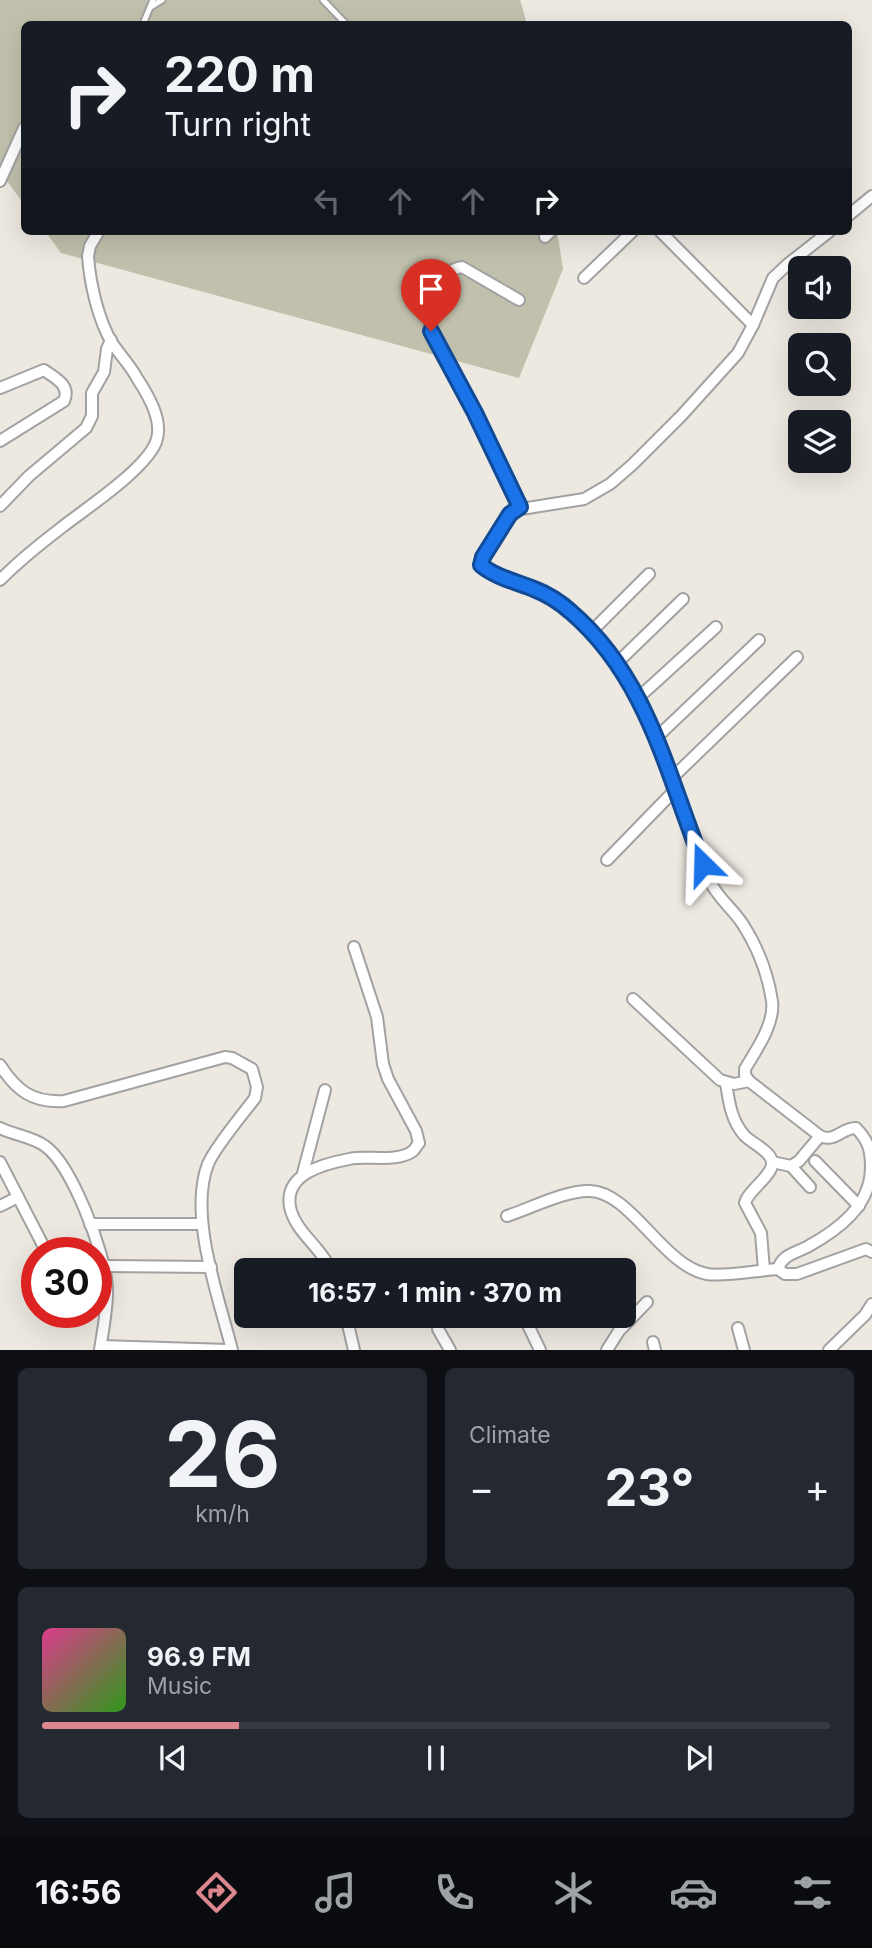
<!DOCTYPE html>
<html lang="en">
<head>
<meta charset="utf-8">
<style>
  :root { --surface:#171b24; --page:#242831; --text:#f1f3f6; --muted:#9ea1a6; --line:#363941; --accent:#dc878e }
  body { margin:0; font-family:Inter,sans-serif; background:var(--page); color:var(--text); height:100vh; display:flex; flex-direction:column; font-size:26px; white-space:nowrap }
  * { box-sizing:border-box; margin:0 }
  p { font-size:23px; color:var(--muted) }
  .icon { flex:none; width:38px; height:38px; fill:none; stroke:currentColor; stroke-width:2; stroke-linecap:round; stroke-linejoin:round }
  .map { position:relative; height:1350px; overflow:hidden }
  .side { display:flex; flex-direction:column; gap:18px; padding:18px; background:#0d0f14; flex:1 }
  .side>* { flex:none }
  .banner { position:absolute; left:21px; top:21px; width:831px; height:214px; border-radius:10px; box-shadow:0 7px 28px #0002; background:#171b24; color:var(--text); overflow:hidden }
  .buttons { position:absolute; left:788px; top:256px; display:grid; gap:14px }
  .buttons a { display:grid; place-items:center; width:63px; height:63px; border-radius:10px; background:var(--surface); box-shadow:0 7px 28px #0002; font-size:35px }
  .speed { position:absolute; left:21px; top:1237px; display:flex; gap:14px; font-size:35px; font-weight:700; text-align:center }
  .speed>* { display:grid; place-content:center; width:91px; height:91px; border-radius:50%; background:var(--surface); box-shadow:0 7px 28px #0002; line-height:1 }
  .speed .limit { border:10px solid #d22; background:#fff; color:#111 }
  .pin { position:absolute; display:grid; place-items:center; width:60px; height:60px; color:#fff; margin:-72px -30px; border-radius:50% 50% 50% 0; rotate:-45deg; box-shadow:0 0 7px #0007 }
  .pin .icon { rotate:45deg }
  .me { position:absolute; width:77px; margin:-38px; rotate:338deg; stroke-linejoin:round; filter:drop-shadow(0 0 5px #0008) }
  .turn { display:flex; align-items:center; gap:24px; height:147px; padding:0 28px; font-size:32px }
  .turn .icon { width:91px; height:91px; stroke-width:2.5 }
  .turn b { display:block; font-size:49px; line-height:60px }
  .lanes { display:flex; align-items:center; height:66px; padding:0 28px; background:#0003; justify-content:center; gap:35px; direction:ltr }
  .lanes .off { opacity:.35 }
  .big { font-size:52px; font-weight:700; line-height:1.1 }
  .side .card { flex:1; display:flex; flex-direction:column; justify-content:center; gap:10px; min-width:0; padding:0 24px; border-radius:10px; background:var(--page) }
  .side .dial { align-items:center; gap:0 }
  .dial b { font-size:91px; line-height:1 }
  .song { display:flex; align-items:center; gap:21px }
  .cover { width:84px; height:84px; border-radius:10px; background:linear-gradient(135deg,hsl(330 70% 55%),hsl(110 70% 35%)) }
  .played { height:7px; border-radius:4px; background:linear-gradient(90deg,var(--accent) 25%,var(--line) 25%) }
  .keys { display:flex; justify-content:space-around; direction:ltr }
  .heat { display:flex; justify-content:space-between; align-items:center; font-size:38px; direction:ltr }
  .side .tiles { flex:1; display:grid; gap:18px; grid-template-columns:1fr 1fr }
  .card:last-child { grid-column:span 2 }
  .trip { position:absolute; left:234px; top:1258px; width:402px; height:70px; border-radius:10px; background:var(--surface); box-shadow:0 7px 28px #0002; font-weight:700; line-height:70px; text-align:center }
  .dock { display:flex; height:112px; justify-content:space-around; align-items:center; background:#090b0e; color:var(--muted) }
  .dock .icon { width:49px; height:49px }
  .dock .current { color:var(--accent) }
  .dock b { font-size:32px; color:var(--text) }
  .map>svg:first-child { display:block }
  .construction { fill:#c1c0ac }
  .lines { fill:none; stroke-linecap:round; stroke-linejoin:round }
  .service-casing { stroke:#a2a2a2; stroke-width:9 }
  .minor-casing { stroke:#a2a2a2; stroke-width:14 }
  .service { stroke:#fff; stroke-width:5 }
  .minor { stroke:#fff; stroke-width:10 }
  .route-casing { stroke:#114b97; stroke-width:18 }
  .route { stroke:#1a73e8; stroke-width:12 }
</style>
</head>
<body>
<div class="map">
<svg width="872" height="1350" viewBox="0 0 872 1350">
  <rect width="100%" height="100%" fill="#ede8e0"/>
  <!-- construction -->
  <g class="construction">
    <path d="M0 0H520L527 24H24V204L0 172Z"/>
    <path d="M45 231H557L563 269 519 378 61 253Z"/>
  </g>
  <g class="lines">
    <!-- service casing -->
    <g class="service-casing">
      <g id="service">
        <path d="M323 0 346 24"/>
        <path d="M151 7 162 0"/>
        <path d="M143 24 153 0"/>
      </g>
    </g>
    <!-- minor casing -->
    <g class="minor-casing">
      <g id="minor">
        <path d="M0 181 24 128"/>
        <path d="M849 215 872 196"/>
        <path d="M660 231 753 325"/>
        <path d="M830 231 788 264 773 278 753 325 738 353 682 415 632 465 610 484 584 499 515 510 483 557 481 565C496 579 521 581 539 591 561 603 579 619 596 637 658 701 674 801 710 881 716 896 732 908 742 923 757 946 768 974 772 1001 775 1024 756 1050 745 1069V1075L749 1081 820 1136C835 1143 841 1128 856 1128 868 1140 871 1150 871 1167 871 1206 838 1230 807 1247 795 1253 782 1255 778 1269L785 1274H797L866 1249 872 1252"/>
        <path d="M545 237 551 231"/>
        <path d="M584 278 633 231"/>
        <path d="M519 300 462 267C437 271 426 309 431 331L475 413 520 507"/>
        <path d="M0 388 44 370C55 378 71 385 64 401L0 441"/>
        <path d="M0 506 29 476 86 428 92 416V393L104 372 107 349 111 340"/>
        <path d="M0 580C19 561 40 544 61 528 85 509 145 470 156 442 164 421 148 395 137 378 130 365 120 355 112 343 98 319 90 284 88 256L90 246 99 231"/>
        <path d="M591 632 649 574"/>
        <path d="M616 664 683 599"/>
        <path d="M638 698 716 627"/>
        <path d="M657 737 759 640"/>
        <path d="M671 779 797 657"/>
        <path d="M607 860 675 790"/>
        <path d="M633 999 720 1080 734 1084 749 1081"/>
        <path d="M0 1065C16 1090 32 1103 64 1101L225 1057 232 1058 252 1069 257 1087 255 1098C243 1114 215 1147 208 1164 188 1215 219 1298 232 1350"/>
        <path d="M726 1083C729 1102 731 1120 744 1135 751 1143 771 1151 772 1162 774 1175 748 1190 745 1203L761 1233 764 1270"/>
        <path d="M0 1128C14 1135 33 1137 45 1146 72 1165 105 1253 107 1286 108 1306 103 1329 100 1350"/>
        <path d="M815 1161 859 1206"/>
        <path d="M0 1162 47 1253"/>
        <path d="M772 1162 791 1166 799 1161 820 1136"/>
        <path d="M791 1166 810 1187"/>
        <path d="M303 1173 325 1090"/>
        <path d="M0 1206 18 1197"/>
        <path d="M507 1216C531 1208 566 1190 590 1191 631 1192 663 1266 707 1274 723 1277 760 1270 778 1269"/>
        <path d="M90 1224H202"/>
        <path d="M105 1266 211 1267"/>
        <path d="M331 1270C322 1248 295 1232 290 1207 284 1174 323 1164 349 1159 367 1155 397 1163 413 1151 415 1149 417 1145 419 1143L416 1131 388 1079 383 1064 377 1017 354 947"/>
        <path d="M346 1316 354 1350"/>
        <path d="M528 1325 540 1350"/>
        <path d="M738 1328 744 1350"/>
        <path d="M438 1329 450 1350"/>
        <path d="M653 1342 655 1350"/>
        <path d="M101 1346 228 1350"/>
        <path d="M607 1350 619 1331 647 1302"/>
        <path d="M829 1350 865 1315 872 1304"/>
      </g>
    </g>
    <!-- service -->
    <use href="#service" class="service"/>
    <!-- minor -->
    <use href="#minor" class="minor"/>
  </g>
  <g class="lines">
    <!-- route casing -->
    <g class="route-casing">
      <path id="route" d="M431 331 475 413 520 507 510 514 483 557 481 565C495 577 517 582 534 589 547 594 561 603 571 612 648 678 667 775 703 864"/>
    </g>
    <!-- route -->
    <use href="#route" class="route"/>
  </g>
</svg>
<div class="buttons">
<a><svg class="icon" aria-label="sound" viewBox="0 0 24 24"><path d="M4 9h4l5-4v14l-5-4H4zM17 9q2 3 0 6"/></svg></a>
<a><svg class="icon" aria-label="search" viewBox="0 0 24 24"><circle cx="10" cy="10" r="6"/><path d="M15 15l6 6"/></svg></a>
<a><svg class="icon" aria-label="layers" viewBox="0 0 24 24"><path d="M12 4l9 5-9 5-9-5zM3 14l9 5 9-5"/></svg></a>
</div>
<div class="speed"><div class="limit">30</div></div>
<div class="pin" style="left:431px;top:331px;background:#d93025"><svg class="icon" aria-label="arrive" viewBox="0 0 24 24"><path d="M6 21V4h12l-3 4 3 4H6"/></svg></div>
<svg class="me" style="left:703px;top:864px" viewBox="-20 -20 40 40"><path d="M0-17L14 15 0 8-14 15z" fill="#1a73e8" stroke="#fff" stroke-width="4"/></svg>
<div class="trip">16:57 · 1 min · 370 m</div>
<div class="banner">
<div class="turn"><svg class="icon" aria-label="right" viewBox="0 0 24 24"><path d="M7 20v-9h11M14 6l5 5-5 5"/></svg><div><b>220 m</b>Turn right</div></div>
<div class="lanes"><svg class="icon off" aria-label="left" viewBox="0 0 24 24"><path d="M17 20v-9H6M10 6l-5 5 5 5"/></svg><svg class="icon off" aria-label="ahead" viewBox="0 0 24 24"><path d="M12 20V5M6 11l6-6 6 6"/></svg><svg class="icon off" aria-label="ahead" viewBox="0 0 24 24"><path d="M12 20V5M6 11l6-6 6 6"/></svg><svg class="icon" aria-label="right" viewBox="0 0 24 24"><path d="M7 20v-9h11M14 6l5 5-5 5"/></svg></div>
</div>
</div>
<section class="side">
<div class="tiles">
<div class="card dial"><b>26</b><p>km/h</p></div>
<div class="card"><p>Climate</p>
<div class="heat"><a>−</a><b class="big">23°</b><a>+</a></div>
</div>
<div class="card">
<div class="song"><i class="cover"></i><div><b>96.9 FM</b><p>Music</p></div></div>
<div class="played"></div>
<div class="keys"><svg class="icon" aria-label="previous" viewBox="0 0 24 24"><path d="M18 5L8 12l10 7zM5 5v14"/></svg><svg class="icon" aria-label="pause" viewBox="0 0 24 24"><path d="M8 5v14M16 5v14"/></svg><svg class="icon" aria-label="next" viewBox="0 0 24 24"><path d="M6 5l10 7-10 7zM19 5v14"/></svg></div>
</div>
</div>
</section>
<nav class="dock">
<b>16:56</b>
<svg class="icon current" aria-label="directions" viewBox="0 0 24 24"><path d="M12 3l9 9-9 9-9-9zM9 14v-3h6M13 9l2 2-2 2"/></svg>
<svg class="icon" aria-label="music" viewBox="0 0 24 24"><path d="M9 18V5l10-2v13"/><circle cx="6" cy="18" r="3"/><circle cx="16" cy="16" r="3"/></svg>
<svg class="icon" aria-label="phone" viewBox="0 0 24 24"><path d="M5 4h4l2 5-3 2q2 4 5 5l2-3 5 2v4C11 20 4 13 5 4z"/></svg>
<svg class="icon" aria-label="climate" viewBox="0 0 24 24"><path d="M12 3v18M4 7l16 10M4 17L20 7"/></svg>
<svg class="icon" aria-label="car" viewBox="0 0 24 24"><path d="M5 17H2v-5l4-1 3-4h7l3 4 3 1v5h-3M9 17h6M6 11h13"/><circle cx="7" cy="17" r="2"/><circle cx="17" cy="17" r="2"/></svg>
<svg class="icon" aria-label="filters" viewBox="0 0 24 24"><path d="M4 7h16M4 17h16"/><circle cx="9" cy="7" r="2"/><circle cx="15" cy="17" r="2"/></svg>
</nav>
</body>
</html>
